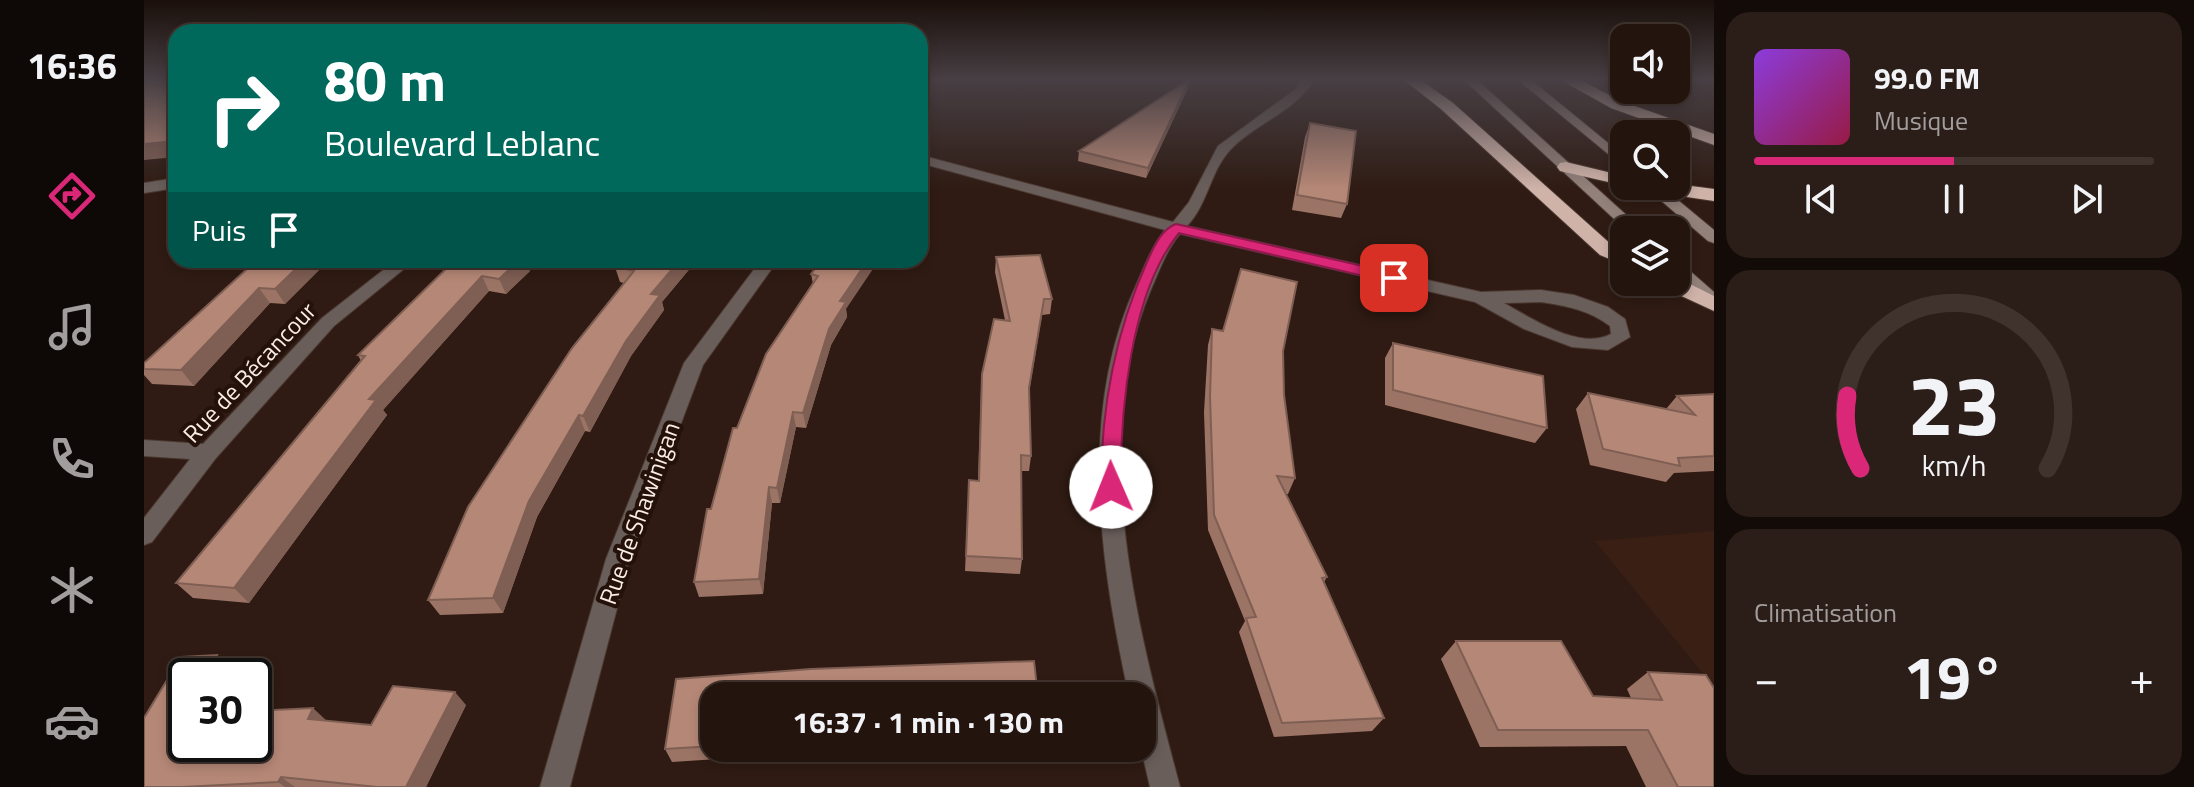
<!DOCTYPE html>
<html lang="fr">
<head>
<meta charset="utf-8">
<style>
  :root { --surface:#23140e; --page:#2b1d17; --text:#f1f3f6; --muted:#a39e9e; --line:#40332e; --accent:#db2777 }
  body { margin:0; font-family:"Titillium Web",sans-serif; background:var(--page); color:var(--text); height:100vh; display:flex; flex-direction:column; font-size:30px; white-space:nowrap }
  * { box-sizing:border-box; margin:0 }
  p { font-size:26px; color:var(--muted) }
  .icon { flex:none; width:44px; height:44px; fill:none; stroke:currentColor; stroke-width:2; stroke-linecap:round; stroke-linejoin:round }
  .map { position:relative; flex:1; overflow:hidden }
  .panel { display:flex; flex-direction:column; gap:12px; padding:12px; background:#130b08; width:480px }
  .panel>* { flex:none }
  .hud { position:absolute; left:24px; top:24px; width:760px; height:244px; border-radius:24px; box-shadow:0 4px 12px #0003,0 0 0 2px var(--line); background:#00695c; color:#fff; overflow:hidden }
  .tools { position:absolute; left:1466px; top:24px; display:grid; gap:16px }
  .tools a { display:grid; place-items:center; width:80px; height:80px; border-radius:16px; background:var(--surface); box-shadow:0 4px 12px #0003,0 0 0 2px var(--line); font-size:40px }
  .speed { position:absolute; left:24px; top:658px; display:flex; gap:16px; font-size:40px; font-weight:700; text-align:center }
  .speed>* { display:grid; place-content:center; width:104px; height:104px; border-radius:50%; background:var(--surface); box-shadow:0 4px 12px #0003,0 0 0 2px var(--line); line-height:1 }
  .speed .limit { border:4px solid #111; border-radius:12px; background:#fff; color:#111 }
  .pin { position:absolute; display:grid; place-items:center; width:68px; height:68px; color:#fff; margin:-34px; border-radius:16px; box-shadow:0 4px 12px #0006 }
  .me { position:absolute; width:88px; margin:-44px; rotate:359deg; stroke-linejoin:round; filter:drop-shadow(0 0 6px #0008) }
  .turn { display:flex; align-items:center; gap:28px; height:168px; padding:0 24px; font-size:36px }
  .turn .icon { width:104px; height:104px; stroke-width:2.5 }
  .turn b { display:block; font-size:56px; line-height:68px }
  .then { display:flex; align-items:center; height:76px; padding:0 24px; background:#0003; gap:16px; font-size:30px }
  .big { font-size:60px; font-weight:700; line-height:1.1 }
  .panel .widget { flex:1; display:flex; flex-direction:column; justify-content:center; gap:12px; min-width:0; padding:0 28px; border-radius:24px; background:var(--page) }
  .panel .dial { align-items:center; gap:0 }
  .dial svg { height:208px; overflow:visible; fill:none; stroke:var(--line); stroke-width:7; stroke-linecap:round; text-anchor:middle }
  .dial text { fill:var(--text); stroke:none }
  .song { display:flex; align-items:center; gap:24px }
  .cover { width:96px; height:96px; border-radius:12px; background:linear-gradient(135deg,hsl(270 70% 55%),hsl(340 70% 35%)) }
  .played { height:8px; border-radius:4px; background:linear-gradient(90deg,var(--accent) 50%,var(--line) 50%) }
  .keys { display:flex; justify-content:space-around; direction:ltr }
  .heat { display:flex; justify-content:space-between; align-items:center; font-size:44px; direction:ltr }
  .trip { position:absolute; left:556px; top:682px; width:456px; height:80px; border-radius:24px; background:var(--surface); box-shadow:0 4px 12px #0003,0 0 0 2px var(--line); font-weight:700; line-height:80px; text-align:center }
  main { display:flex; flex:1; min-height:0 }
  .tabs { display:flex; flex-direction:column; width:144px; justify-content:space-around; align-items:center; background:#0e0806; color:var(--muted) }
  .tabs .icon { width:56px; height:56px }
  .tabs .current { color:var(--accent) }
  .tabs b { font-size:36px; color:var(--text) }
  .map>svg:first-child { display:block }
  .built { fill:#3a1f15 }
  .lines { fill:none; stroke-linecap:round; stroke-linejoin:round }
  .street-casing { stroke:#4b3831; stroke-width:2 }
  .secondary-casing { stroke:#4b3831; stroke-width:2 }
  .highway-casing { stroke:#4b3831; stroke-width:2 }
  .street { fill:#695e5a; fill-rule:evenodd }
  .secondary { fill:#92807a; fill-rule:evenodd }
  .highway { fill:#cfb3a9; fill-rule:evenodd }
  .wall { fill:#9c7465 }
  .shaded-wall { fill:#7f5e53 }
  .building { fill:#b58776; stroke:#7f5e53; stroke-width:2 }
  .route { fill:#db2777; stroke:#8e194d; stroke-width:2 }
  .labels { text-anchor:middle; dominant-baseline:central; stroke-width:8; stroke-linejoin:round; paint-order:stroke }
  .street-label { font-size:24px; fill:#faece6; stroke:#24110a }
</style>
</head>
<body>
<main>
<nav class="tabs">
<b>16:36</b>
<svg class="icon current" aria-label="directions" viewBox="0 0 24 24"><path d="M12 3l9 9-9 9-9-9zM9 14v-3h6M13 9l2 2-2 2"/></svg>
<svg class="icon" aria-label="music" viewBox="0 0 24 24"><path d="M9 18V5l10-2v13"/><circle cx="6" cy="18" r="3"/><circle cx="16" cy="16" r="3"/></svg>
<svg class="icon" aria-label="phone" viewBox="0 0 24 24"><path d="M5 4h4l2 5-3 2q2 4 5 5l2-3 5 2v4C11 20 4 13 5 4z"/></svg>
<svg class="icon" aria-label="climate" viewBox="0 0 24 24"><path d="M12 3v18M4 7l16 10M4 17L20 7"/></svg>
<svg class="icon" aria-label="car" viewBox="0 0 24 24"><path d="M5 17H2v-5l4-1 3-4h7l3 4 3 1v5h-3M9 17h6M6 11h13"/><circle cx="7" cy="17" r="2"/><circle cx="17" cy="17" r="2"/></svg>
</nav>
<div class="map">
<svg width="1570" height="787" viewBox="0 0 1570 787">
  <rect width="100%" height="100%" fill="#2f1b13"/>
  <!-- built -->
  <path class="built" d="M1570 531V687L1451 541Z"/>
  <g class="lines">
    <!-- street casing -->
    <g class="street-casing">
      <g id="street">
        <path d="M1158 79H1170C1152 112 1111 123 1086 150 1066 172 1064 204 1043 226L1337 292 1397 290 1430 295 1464 307 1481 319 1486 337 1464 350 1428 347 1380 329 1331 302 1036 234C1023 249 1016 269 1008 287 941 442 995 632 1036 787H1006L997 748 998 696H985C956 562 933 412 993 283 1001 265 1008 246 1021 230L776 163V155L1029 222 1045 202 1074 146 1152 89ZM1397 302C1423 306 1445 310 1466 326L1467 334C1436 351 1387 318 1360 303Z"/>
        <path d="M32 178V188L0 193V183Z"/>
        <path d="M252 260H271L190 326 72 458 8 542 0 545V518L46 459 0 456V440L59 444 178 318Z"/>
        <path d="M617 260H634L559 365 486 559 426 787H396L462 559 540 363Z"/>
      </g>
    </g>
    <!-- secondary casing -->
    <g class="secondary-casing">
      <g id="secondary">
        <path d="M1319 79H1332L1499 230H1482Z"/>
        <path d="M1373 79H1386L1480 156V167Z"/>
        <path d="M1500 186H1517L1570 230V243L1564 241Z"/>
        <path d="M1532 263 1538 264 1570 292V308L1564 306 1532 277Z"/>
      </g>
    </g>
    <!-- highway casing -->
    <g class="highway-casing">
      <g id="highway">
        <path d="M1259 79H1275L1309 103 1470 247 1480 251V265L1456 255 1297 109Z"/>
        <path d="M1415 79H1434L1479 102 1570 134V145L1467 108Z"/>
        <path d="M1422 162 1480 176 1482 186 1416 171 1413 167 1416 163Z"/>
        <path d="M1532 184 1570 189V201L1502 191 1493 186Z"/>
        <path d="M1532 277 1570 296V311L1518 287 1515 282H1532Z"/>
      </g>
    </g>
    <!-- street -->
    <use href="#street" class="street"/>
    <!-- secondary -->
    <use href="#secondary" class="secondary"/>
    <!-- highway -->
    <use href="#highway" class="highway"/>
  </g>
  <!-- wall -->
  <g class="wall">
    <path d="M1044 88 1002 178 934 161 935 151Z"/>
    <path d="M1166 123 1203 204 1197 218 1148 210 1161 137Z"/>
    <path d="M852 257 908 299 906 314 898 315 885 392 887 456 885 471H877L878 559 876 574 821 571 825 480 834 481 837 390 861 320 851 272Z"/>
    <path d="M113 260H185L141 304 126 303 50 386 8 384 0 375V363Z"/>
    <path d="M311 260 386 271 362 294 345 291 239 410 243 415 105 603 49 598 32 583 217 361 214 355Z"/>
    <path d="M478 260H553L518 302 520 310 487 356 446 432 441 431 393 517 359 613 296 615 284 600 480 283 476 282 471 267Z"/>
    <path d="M678 260 702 309 703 317 687 345 662 428 652 427 636 503H628L619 594 555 597 550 582 567 509 669 284 667 274Z"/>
    <path d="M1068 329 1139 351 1140 395 1151 478 1144 494H1142L1183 577 1180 582 1240 718 1228 731 1130 737 1095 632 1101 621 1064 530 1060 412 1064 345Z"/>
    <path d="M1249 343 1403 428 1391 443 1241 405V358Z"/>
    <path d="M1444 393 1522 409 1533 396 1570 394V471L1530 473 1522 482 1446 465 1432 409Z"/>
    <path d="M1312 641 1449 696 1487 698 1483 689 1504 672 1570 787H1502L1482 746 1336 747 1297 659Z"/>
    <path d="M89 669 42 744 183 721 227 725 322 705 282 787H0Z"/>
    <path d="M570 696V748H764V754L666 760 664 753 528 762 521 749Z"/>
  </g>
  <!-- shaded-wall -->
  <g class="shaded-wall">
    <path d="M1046 79 1044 88 1002 178 1004 168Z"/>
    <path d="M32 141V157L0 160V144Z"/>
    <path d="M161 260H185L141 304 131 289Z"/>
    <path d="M369 260H381L386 271 362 294 355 279Z"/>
    <path d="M536 260H553L518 302 520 310 487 356 446 432 439 416 507 294Z"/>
    <path d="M724 260H735L702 309 703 317 687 345 662 428 659 413 685 329 696 301Z"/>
    <path d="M338 276 345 291 239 410 243 415 105 603 90 588 225 399Z"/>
    <path d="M115 288 126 303 50 386 37 370Z"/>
    <path d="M649 412 652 427 636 503 633 488Z"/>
    <path d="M435 415 441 431 393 517 359 613 349 598 385 501Z"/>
    <path d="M625 487 628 503 619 594 615 579Z"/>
    <path d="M73 655 89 669 86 676H61Z"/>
    <path d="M311 692 322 705 282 787H262Z"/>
    <path d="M169 708 184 722 164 719Z"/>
    <path d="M137 777 151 787H141L134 782Z"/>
  </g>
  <!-- building -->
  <g class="building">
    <path d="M0 79H32V141L0 144Z"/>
    <path d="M1046 79 1004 168 935 151Z"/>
    <path d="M1166 123 1212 131 1203 204 1153 195Z"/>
    <path d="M896 255 908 299H900L885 388 887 456 877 455 878 559 822 556 825 480 835 481 838 374 850 319 866 321 852 257Z"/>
    <path d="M113 260H161L131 289 115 288 37 370 0 369V363Z"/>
    <path d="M311 260H375L355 279 338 276 225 399 232 400 90 588 32 583 221 356 214 355Z"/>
    <path d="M478 260H536L507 294 516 295 482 341 439 416 435 415 385 501 349 598 284 600 324 507 428 348 490 271 471 267Z"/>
    <path d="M678 260H724L696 301 702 302 685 329 659 413 649 412 633 488 625 487 615 579 550 582 563 509H567L589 428H593L622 354 674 276 667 274Z"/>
    <path d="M1097 269 1153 282 1139 351 1140 395 1151 478 1133 476 1183 577 1178 578 1240 718 1138 723 1102 618 1112 617 1070 515 1066 397 1068 329 1079 331Z"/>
    <path d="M1249 343 1399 376 1403 428 1249 390Z"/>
    <path d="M1444 393 1551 415 1533 396 1570 394V456L1534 458 1536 466 1459 449Z"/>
    <path d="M1312 641H1417L1449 696 1518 700 1504 672 1562 675 1570 688V787H1534L1504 730H1354Z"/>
    <path d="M73 655 61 676H42V709L38 715H42V744H110V711L169 708 164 719 227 725 249 686 311 692 262 787H233L137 777 134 782 38 787H0V718L37 657Z"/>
    <path d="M890 661 894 696H570V746L521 749 532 679 667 669Z"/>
  </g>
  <!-- sky -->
  <linearGradient id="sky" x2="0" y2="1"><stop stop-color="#1a0f0a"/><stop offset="0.42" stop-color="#473f44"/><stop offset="1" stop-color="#473f44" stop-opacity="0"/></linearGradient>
  <rect width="1570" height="189" fill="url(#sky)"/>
  <!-- route -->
  <path class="route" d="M1032 224 1250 273 1258 278 1250 283 1035 233C986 293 976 412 977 487L974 493H960L957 487C957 408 970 335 1003 262 1009 249 1017 229 1032 224Z"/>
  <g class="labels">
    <!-- street labels -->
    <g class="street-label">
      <text transform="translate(105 372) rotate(-47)">Rue de Bécancour</text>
      <text transform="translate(495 513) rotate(-70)">Rue de Shawinigan</text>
    </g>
  </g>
</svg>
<div class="tools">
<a><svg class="icon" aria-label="sound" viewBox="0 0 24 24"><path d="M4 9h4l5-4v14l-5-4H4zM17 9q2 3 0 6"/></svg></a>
<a><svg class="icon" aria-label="search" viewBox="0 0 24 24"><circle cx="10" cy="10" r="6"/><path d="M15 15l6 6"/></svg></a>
<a><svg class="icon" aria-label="layers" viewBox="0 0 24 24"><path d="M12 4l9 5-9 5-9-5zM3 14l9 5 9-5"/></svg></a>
</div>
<div class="speed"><div class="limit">30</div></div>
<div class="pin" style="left:1250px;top:278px;background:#d93025"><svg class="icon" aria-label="arrive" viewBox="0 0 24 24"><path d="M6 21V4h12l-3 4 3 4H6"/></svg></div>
<svg class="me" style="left:967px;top:487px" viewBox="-20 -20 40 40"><circle r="19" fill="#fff"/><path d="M0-13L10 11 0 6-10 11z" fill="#db2777"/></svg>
<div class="trip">16:37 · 1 min · 130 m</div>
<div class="hud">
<div class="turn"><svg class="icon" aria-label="right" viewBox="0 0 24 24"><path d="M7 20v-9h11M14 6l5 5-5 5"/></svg><div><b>80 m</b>Boulevard Leblanc</div></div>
<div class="then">Puis<svg class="icon" aria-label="arrive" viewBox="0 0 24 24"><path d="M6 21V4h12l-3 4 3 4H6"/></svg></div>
</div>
</div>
<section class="panel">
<div class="widget">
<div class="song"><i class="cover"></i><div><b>99.0 FM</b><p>Musique</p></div></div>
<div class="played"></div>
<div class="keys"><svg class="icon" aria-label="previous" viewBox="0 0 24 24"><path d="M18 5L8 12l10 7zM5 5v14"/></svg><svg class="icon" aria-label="pause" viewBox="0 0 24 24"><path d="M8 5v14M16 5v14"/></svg><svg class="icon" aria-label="next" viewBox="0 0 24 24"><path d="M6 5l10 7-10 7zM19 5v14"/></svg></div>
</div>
<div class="widget dial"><svg viewBox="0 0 100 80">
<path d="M14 69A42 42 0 1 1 86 69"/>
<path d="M14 69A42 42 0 0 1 9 41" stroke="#db2777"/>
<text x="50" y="56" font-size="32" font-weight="700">23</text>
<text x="50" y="72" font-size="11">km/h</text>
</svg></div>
<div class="widget"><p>Climatisation</p>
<div class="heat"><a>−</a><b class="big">19°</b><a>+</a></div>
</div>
</section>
</main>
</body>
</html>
